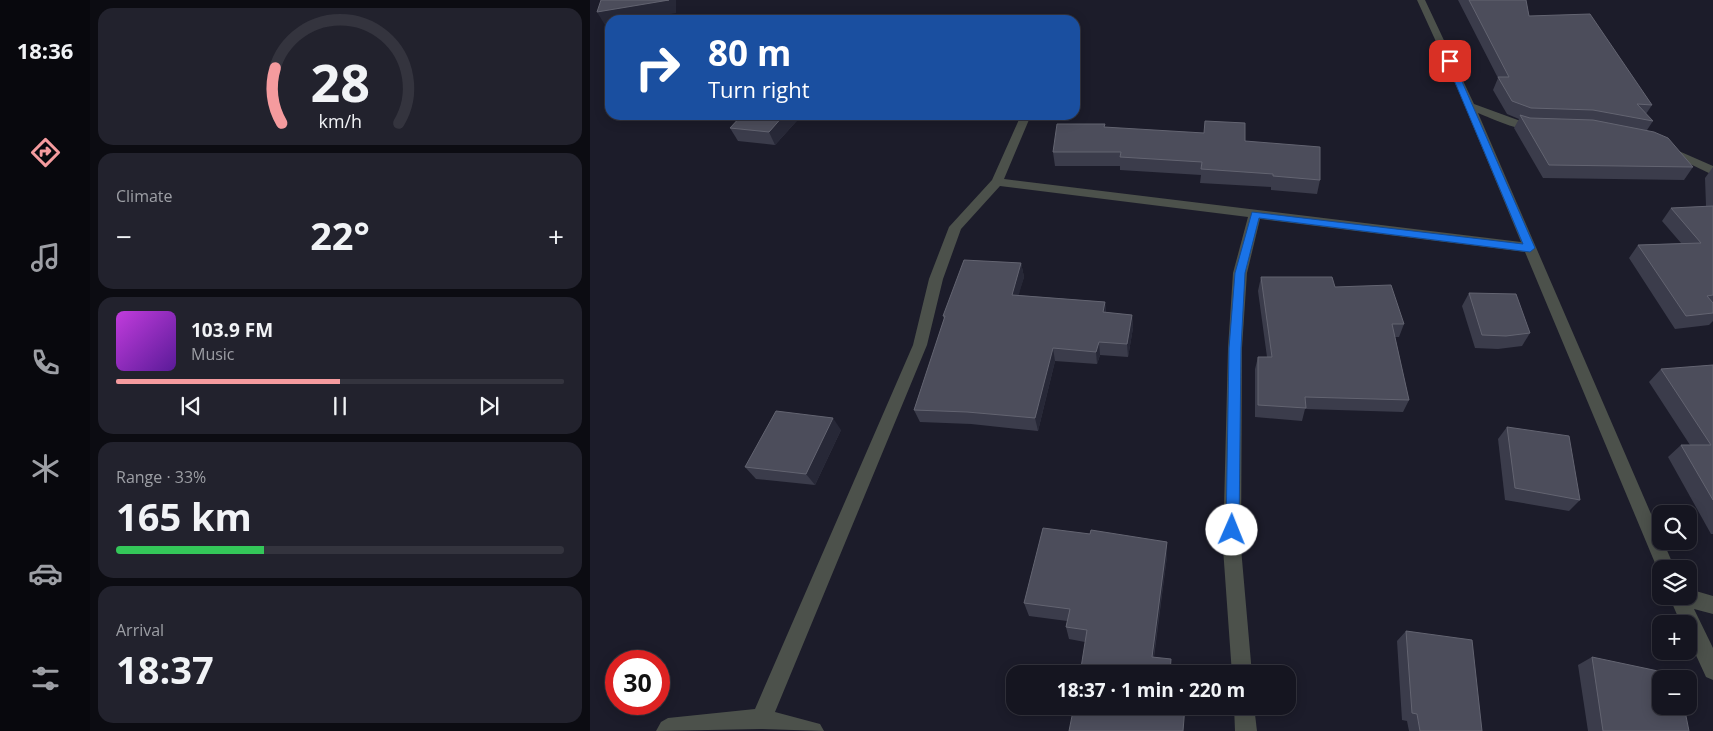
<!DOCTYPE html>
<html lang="en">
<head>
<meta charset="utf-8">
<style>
  :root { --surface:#151520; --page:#22222d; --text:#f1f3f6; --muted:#9d9fa5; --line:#34343e; --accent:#f59b9e }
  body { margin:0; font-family:"Open Sans",sans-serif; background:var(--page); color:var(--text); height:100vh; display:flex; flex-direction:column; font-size:19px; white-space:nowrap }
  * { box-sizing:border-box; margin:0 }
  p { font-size:16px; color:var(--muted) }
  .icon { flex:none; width:28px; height:28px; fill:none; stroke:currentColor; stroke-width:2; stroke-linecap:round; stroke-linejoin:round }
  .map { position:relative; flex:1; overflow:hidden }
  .details { display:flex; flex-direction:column; gap:8px; padding:8px; background:#0c0c12; width:500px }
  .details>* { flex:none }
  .hud { position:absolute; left:15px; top:15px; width:475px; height:105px; border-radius:15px; box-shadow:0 2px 12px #0003,0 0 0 1px var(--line); background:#1a4fa0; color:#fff; overflow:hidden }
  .tools { position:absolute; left:1062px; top:505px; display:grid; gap:10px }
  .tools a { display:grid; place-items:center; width:45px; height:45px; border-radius:10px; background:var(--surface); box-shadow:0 2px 12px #0003,0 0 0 1px var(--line); font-size:25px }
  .speed { position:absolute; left:15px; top:650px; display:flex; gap:10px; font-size:25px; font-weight:700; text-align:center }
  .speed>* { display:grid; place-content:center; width:65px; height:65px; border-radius:50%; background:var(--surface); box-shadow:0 2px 12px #0003,0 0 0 1px var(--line); line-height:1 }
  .speed .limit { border:8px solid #d22; background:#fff; color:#111 }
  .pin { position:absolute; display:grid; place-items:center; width:42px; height:42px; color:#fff; margin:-21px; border-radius:10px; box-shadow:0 2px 8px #0006 }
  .me { position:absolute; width:55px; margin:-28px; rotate:1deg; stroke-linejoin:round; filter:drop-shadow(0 0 4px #0008) }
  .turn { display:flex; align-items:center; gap:18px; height:105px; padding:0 20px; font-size:22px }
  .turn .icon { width:65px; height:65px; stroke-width:2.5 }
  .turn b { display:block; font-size:35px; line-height:42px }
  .big { font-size:38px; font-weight:700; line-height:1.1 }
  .details .tile { flex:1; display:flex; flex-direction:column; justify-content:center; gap:8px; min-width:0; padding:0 18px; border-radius:15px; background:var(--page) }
  .details .dial { align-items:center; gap:0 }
  .dial svg { height:130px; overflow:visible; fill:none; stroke:var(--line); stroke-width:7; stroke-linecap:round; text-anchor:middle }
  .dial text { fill:var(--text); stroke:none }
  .song { display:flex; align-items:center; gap:15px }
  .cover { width:60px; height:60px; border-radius:8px; background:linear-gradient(135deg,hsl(290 70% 55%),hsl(270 70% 35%)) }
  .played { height:5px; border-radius:2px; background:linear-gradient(90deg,var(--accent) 50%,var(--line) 50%) }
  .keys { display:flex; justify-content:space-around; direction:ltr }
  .heat { display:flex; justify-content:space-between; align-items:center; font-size:28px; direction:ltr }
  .charge { height:8px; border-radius:4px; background:linear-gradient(90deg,#34c759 33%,var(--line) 0) }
  .trip { position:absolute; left:416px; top:665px; width:290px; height:50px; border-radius:15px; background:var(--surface); box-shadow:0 2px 12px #0003,0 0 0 1px var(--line); font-weight:700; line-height:50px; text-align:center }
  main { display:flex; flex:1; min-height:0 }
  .menu { display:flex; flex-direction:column; width:90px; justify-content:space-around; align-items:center; background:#08080d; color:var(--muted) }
  .menu .icon { width:35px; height:35px }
  .menu .active { color:var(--accent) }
  .menu b { font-size:22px; color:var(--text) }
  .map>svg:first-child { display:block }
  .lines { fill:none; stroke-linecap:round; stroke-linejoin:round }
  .minor { fill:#4c514b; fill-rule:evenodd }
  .wall { fill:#3b3c4b }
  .shaded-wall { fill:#272837 }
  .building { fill:#4c4d5b; stroke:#636471 }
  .route { fill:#1a73e8; stroke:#114b97 }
</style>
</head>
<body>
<main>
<nav class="menu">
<b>18:36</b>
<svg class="icon active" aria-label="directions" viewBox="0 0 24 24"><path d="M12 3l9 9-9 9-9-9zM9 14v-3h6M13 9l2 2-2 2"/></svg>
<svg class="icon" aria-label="music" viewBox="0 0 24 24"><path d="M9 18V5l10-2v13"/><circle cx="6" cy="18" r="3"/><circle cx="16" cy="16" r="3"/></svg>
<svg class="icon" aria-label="phone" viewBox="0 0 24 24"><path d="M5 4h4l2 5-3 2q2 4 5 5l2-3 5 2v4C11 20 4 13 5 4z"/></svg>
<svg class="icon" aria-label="climate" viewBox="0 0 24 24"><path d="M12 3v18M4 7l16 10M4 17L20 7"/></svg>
<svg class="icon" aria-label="car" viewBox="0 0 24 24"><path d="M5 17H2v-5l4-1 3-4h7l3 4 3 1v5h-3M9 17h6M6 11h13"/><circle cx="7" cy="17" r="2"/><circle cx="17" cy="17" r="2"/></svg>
<svg class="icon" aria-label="filters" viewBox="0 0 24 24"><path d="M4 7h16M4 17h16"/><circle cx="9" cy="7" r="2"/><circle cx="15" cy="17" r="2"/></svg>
</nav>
<section class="details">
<div class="tile dial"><svg viewBox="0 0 100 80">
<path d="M14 69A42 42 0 1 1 86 69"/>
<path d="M14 69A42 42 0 0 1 10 35" stroke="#f59b9e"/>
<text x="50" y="56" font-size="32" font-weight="700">28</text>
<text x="50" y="72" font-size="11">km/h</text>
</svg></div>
<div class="tile"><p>Climate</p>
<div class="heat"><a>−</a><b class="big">22°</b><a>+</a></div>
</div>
<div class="tile">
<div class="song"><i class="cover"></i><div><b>103.9 FM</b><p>Music</p></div></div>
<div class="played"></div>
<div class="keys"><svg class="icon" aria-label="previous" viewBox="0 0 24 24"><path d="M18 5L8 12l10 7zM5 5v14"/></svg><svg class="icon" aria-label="pause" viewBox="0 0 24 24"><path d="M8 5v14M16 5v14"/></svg><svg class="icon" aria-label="next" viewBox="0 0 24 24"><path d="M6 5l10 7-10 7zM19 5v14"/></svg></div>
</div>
<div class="tile"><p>Range · 33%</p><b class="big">165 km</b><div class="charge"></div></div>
<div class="tile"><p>Arrival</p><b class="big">18:37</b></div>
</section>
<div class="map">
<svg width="1123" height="731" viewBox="0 0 1123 731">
  <rect width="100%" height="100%" fill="#1c1c2a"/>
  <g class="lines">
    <!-- minor -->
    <g class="minor">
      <path d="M827 0H835L884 104 936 123 949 125 951 127C940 137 901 118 888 113L1071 537V541H1073L1085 569H1071V576L1070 575 935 252 670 219 657 273 652 348 651 548 662 674H642L633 548 638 348 643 273 658 217 410 186 371 229 353 279 337 345 185 712 230 724 234 731 171 729 66 731 71 722 78 718 165 709 323 345 339 279 359 227 402 180 431 115H441L414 179 931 242 869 92Z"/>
      <path d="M1075 145 1123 166V175L1071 150 1069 148Z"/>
      <path d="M1099 589 1123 596V614L1104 609 1123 648V680L1116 677 1099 640V624H1091L1079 596H1099Z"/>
      <path d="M644 706H664L667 731H645Z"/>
    </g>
  </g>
  <!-- wall -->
  <g class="wall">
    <path d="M868 0H936L939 16 1062 105 1056 114 1063 121 1057 130 1103 167 1094 180 953 178 924 128 929 119 917 114 903 90 908 78Z"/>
    <path d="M152 115H212L185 145 148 141 140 128Z"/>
    <path d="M515 127 655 141 730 180 727 194 681 190V187L610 183 611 175 530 170V166H465L463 152Z"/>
    <path d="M1123 167V321L1119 325 1085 329 1039 258 1048 245 1091 243 1072 221 1081 208 1116 206 1115 178Z"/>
    <path d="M431 263 434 277 428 295 515 302 516 313 542 315 543 328 538 357 510 355 507 364 465 361 448 431 381 424 330 422 324 410 354 319 353 316Z"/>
    <path d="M671 277 745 287 814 324 809 337H805L819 400 813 412 715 409 712 421 665 417V369L668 357H677L668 291Z"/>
    <path d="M879 293 940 333 932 346 908 349 885 348 872 306Z"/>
    <path d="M1123 365V534H1121L1078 457 1091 445H1100L1059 382 1071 369Z"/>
    <path d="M917 427 990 500 979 511 915 500 908 439Z"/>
    <path d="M251 430 225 485 166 479 155 467Z"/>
    <path d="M500 534 577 542V556L564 657 580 674 495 642 479 639 476 627 477 621 439 616 434 603Z"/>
    <path d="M816 631 892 731H819L817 721 812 720 807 641Z"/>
    <path d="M1002 657 1099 731H998L988 665Z"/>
  </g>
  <!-- shaded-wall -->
  <g class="shaded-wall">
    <path d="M79 0H86V13L44 20H20V24L15 25 7 12Z"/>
    <path d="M194 115H212L185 145 179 132Z"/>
    <path d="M431 263 434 277 425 308 422 295Z"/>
    <path d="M515 302 516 315 513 312Z"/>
    <path d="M542 315 543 328 538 357 537 344Z"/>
    <path d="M509 342 510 355 507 364 506 352Z"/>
    <path d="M463 348 465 361 448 431 445 418Z"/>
    <path d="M243 418 251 430 225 485 216 474Z"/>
    <path d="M577 542V556L562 668V657Z"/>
  </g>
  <!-- building -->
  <g class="building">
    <path d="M11 0H79L7 12Z"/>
    <path d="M879 0H936L939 16 1000 14 1062 105 1047 104 1063 121 1003 110 941 108 922 101 908 77H919Z"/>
    <path d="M152 115H194L179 132 140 128Z"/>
    <path d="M930 115 940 118 1003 120 1064 132 1078 138 1103 167 959 165Z"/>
    <path d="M615 121 655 123V141L730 147V180L683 176V174L611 169 612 162 530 157 531 152H463L467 124H515L514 127 614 133Z"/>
    <path d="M1123 206V295L1117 296 1123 303V313L1096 316 1048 245 1111 243 1081 208Z"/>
    <path d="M374 260 431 263 422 295 515 302 513 312 542 315 537 344 509 342 506 352 463 348 445 418 377 412 324 410 355 316H353Z"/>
    <path d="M671 277H742L745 287 801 285 814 324H802L819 400 715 397 716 408 668 405V357H682Z"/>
    <path d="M879 293 926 294 940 333 916 336 892 335Z"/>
    <path d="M1123 365V500L1091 445H1121L1071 369Z"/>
    <path d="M186 411 243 418 216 474 155 467Z"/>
    <path d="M917 427 979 436 990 500 925 488Z"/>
    <path d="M453 528 500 534 501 530 577 542 562 657 581 659 580 674H490L497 630 476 627 480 609 434 603Z"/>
    <path d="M816 631 882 640 892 731H830L827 714 822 713Z"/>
    <path d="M1002 657 1087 675 1088 679H1071V706H1094L1099 731H1013Z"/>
    <path d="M484 706H595L593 731H479Z"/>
  </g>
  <!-- route -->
  <path class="route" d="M860 59 863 61 945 248 940 252 669 218 655 273 651 348 649 530 647 534 642 536 637 534 636 530 639 348 645 273 662 212 933 244 856 61Z"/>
</svg>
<div class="tools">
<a><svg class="icon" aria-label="search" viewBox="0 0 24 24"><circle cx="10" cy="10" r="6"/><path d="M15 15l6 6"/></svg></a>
<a><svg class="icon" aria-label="layers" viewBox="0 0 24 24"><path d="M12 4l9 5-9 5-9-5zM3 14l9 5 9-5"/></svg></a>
<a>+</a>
<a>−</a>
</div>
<div class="speed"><div class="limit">30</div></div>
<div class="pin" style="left:860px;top:61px;background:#d93025"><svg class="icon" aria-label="arrive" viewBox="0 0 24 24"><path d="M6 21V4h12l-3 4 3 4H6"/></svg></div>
<svg class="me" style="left:642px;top:530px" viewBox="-20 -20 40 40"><circle r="19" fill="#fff"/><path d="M0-13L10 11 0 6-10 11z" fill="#1a73e8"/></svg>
<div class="trip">18:37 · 1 min · 220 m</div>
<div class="hud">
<div class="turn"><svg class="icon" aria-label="right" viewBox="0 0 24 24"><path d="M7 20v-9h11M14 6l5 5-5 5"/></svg><div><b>80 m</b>Turn right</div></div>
</div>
</div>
</main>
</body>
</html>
